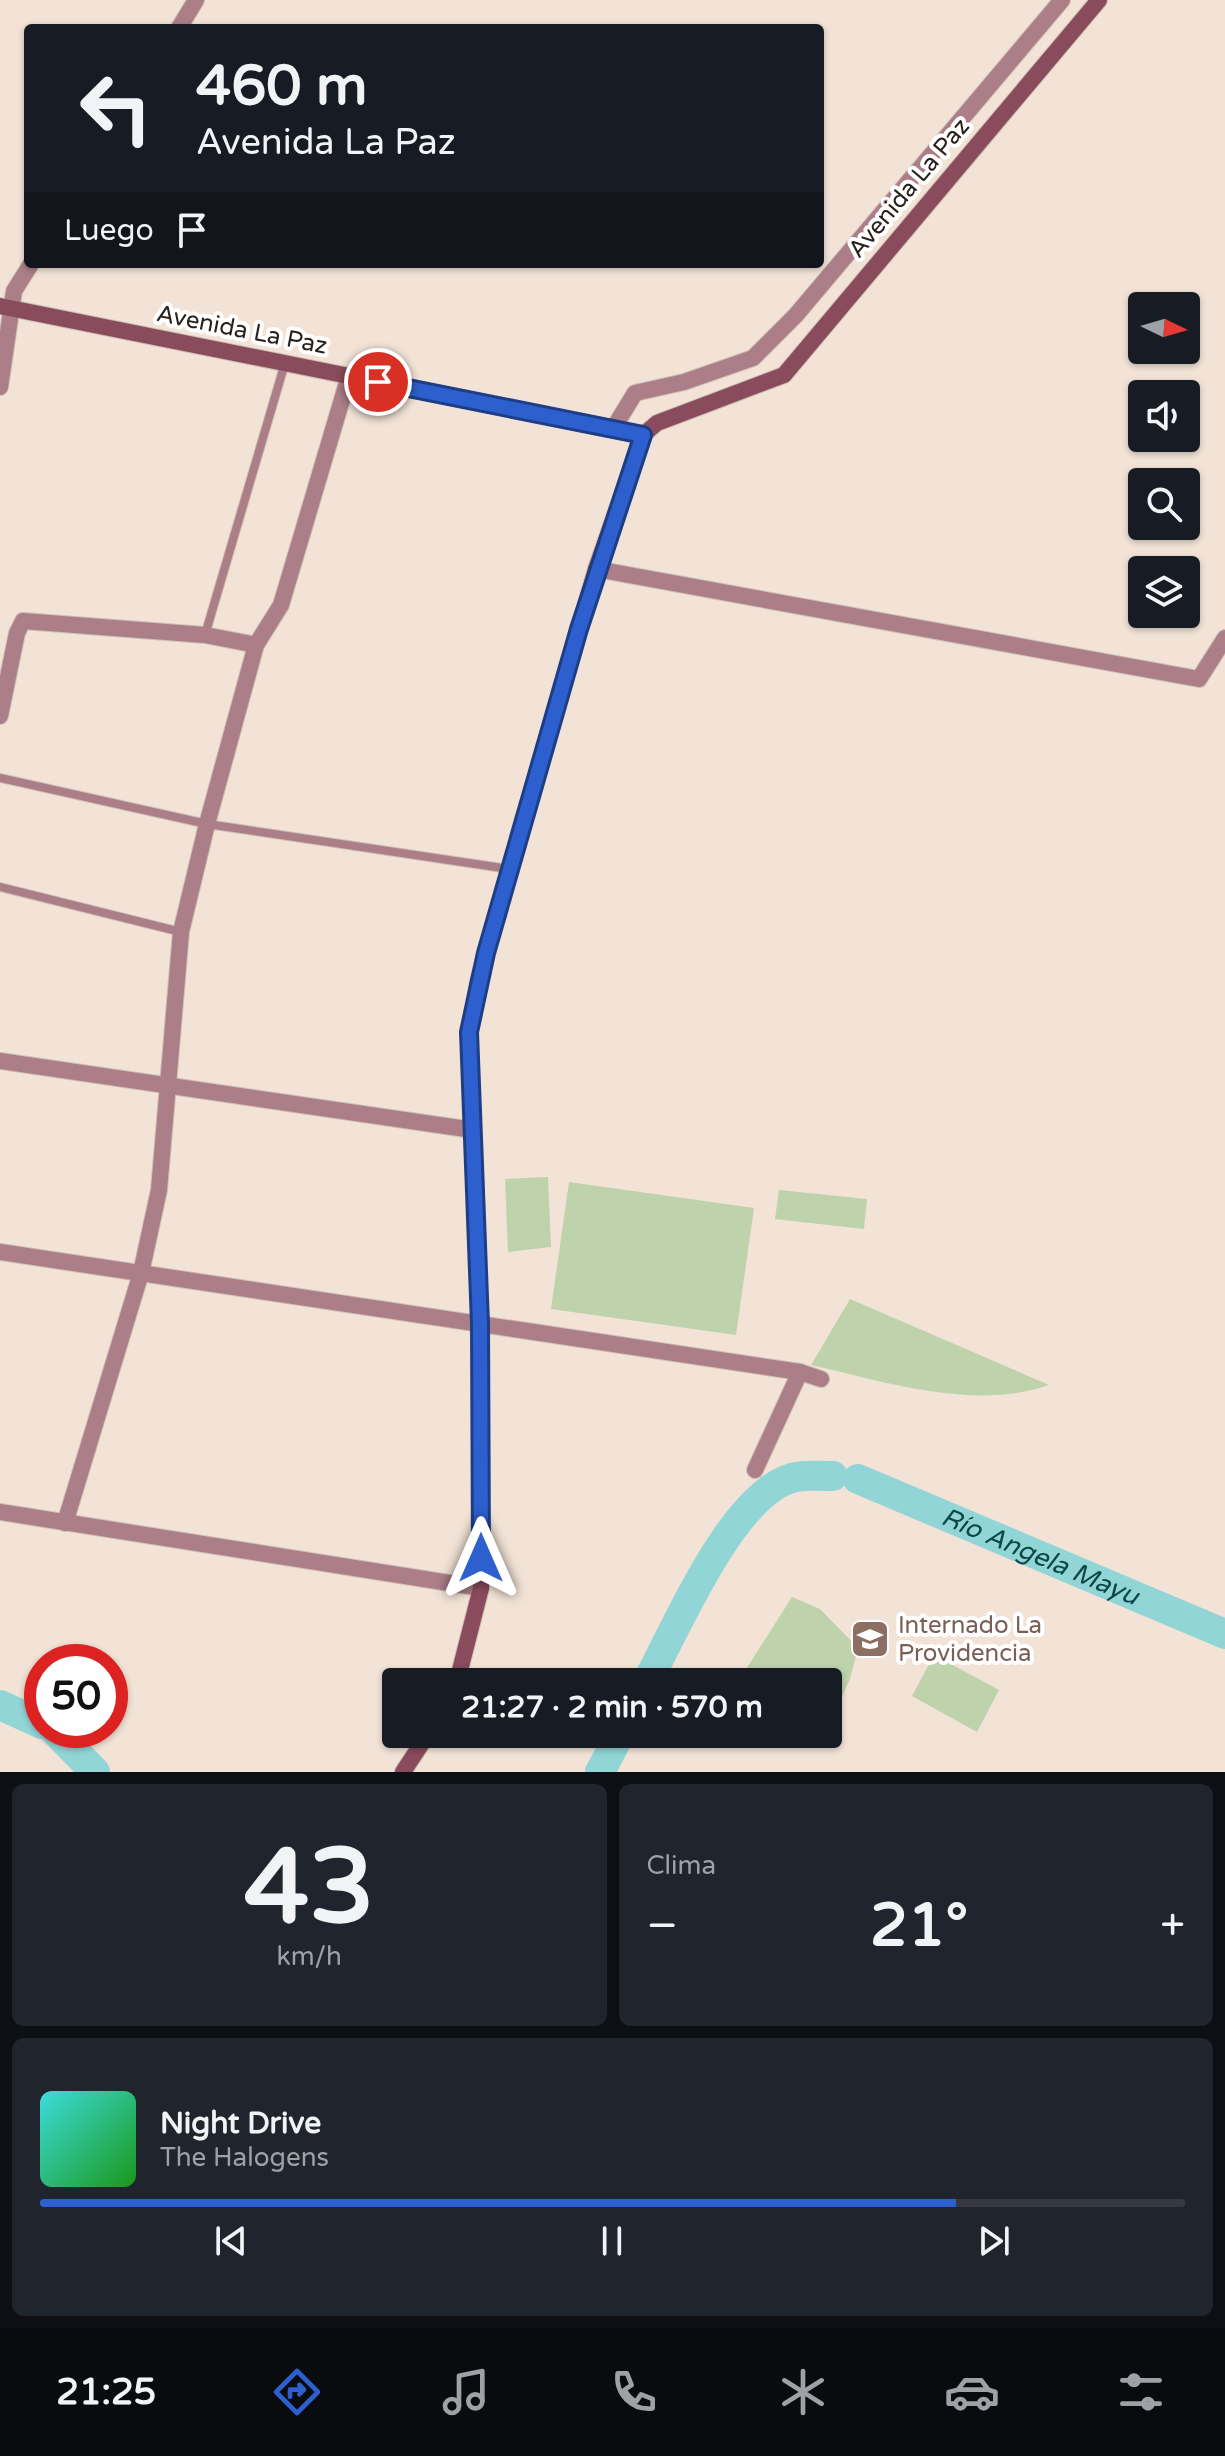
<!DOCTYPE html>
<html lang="es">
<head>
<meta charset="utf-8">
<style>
  :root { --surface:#171b24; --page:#20242c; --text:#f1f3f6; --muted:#9ea1a6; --line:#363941; --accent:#2d60ce }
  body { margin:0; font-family:"Varela Round",sans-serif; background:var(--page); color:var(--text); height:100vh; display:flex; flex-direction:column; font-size:30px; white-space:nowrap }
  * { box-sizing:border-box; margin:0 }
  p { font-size:26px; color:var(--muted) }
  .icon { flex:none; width:44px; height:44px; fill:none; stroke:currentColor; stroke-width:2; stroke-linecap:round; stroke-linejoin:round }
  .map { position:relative; height:1772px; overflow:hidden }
  .details { display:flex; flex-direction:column; gap:12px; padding:12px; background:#0d0f14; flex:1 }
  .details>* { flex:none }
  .guide { position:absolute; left:24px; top:24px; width:800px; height:244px; border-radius:8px; box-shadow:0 2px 6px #0004; background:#171b24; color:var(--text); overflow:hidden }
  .needle { width:52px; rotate:95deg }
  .controls { position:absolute; left:1128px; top:292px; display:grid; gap:16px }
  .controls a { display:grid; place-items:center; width:72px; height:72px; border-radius:8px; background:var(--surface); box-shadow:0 2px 6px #0004; font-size:40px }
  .speed { position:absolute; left:24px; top:1644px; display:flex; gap:16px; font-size:40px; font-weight:700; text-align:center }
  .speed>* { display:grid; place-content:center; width:104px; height:104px; border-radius:50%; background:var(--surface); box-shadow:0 2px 6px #0004; line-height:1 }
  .speed .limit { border:12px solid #d22; background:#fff; color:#111 }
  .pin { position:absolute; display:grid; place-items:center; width:68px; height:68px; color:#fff; margin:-34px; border:4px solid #fff; border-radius:50%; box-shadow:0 2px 8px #0007 }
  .me { position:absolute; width:88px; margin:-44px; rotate:0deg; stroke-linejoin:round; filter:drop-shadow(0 0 6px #0008) }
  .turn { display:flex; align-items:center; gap:28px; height:168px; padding:0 40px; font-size:36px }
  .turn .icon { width:104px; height:104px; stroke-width:2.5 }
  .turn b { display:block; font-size:56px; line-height:68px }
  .then { display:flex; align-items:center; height:76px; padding:0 40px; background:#0003; gap:16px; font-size:30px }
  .big { font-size:60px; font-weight:700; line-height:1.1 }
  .details .card { flex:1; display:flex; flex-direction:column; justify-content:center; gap:12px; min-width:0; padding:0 28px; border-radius:12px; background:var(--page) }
  .details .dial { align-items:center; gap:0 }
  .dial b { font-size:104px; line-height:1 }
  .song { display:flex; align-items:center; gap:24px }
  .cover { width:96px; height:96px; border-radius:12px; background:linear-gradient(135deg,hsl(180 70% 55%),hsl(120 70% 35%)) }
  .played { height:8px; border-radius:4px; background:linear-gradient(90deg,var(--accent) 80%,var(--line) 80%) }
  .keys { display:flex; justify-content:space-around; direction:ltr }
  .heat { display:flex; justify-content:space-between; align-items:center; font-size:44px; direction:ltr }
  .details .tiles { flex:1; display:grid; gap:12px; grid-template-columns:1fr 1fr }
  .card:last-child { grid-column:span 2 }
  .trip { position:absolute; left:382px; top:1668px; width:460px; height:80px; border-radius:8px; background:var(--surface); box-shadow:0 2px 6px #0004; font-weight:700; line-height:80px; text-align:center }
  .tab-bar { display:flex; height:128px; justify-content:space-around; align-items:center; background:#090b0e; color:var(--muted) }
  .tab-bar .icon { width:56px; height:56px }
  .tab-bar .current { color:var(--accent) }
  .tab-bar b { font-size:36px; color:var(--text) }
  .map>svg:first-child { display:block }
  .green { fill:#bed2ac }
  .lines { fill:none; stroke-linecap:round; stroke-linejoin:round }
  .river { stroke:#92d5d6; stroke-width:30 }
  .lane-casing { stroke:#cec0b5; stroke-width:10 }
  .street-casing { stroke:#cec0b5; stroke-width:18 }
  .secondary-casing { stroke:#cec0b5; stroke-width:18 }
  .lane { stroke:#ab7e88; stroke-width:8 }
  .street { stroke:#ab7e88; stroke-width:16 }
  .secondary { stroke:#8a4b5c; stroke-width:16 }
  .route-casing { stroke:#1d3e86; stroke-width:20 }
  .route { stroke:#2d60ce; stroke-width:14 }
  .labels { text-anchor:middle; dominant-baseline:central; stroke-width:8; stroke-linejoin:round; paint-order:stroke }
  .street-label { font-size:24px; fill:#28221e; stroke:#fff }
  .education-label { font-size:24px; fill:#785e54; stroke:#fff; text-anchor:start }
  .water-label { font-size:26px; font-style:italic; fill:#0a484a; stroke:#fff }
</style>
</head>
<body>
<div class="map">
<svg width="1225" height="1772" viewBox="0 0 1225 1772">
  <rect width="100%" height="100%" fill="#f2e3d6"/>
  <!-- green -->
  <g class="green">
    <path d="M548 1177 551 1247 508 1252 505 1179Z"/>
    <path d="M569 1182 754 1208 736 1335 551 1309Z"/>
    <path d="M779 1190 867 1199 864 1229 775 1219Z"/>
    <path d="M850 1299 1049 1385C973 1411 887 1382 811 1365Z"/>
    <path d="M792 1597 820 1609 858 1648 850 1679 828 1726V1682H738Z"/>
    <path d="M934 1655 999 1690 977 1732 912 1696Z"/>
  </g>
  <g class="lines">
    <!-- river -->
    <g class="river">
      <path id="s1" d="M858 1479 1225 1634"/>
      <path d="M647 1682C676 1629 734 1489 796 1477 808 1475 822 1476 833 1476"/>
      <path d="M0 1705 42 1724"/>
      <path d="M54 1730 95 1772"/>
      <path d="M600 1772 620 1734"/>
    </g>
    <!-- lane casing -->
    <g class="lane-casing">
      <g id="lane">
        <path d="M205 635 285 363"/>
        <path d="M0 778 207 824 509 869"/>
        <path d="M0 887 181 932"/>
      </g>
    </g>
    <!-- street casing -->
    <g class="street-casing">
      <g id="street">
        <path d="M179 28 196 0"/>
        <path d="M0 387 14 291 31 264"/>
        <path d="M613 429 635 393 684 382 753 358 796 315 1062 0"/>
        <path d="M596 569 1199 679 1225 638"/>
        <path d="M0 716 17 633 23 621 205 635 256 645"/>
        <path d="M0 1061 473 1130"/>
        <path d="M0 1252 800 1372 821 1379"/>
        <path d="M755 1470 800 1372"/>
        <path d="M0 1512 481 1588"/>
        <path d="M65 1523 141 1273 159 1190 181 932 207 824 256 645 281 605 349 376"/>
      </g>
    </g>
    <!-- secondary casing -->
    <g class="secondary-casing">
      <g id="secondary">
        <path d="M0 306 643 435"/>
        <path d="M457 1682 481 1588 480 1324 469 1032 478 981 596 569 643 435 657 423 784 375 1099 0"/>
        <path d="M403 1772 428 1734"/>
      </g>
    </g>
    <!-- lane -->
    <use href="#lane" class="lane"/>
    <!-- street -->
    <use href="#street" class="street"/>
    <!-- secondary -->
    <use href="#secondary" class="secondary"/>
  </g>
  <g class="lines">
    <!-- route casing -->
    <g class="route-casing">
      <path id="route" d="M378 382 643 435 579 629 486 953 469 1032 480 1324 481 1558"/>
    </g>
    <!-- route -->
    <use href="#route" class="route"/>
  </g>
  <!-- icons -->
  <defs>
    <g id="school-square" transform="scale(2)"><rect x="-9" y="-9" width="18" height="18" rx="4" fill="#8d6e63" stroke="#fff"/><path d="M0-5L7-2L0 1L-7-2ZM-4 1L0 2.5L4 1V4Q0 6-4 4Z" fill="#fff"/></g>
  </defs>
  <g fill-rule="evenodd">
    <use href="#school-square" x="870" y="1639"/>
  </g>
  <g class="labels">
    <!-- street labels -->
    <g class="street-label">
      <text transform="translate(909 188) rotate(-50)">Avenida La Paz</text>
      <text transform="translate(242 330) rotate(11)">Avenida La Paz</text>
    </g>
    <!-- education labels -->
    <g class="education-label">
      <text x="898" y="1625">Internado La<tspan x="898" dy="28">Providencia</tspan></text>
    </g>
    <!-- water labels -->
    <g class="water-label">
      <text stroke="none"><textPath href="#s1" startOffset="198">Río Angela Mayu</textPath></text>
    </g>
  </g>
</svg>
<div class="controls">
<a><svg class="needle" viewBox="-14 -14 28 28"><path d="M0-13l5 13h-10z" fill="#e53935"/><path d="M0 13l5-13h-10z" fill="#9ea1a6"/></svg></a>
<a><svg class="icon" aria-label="sound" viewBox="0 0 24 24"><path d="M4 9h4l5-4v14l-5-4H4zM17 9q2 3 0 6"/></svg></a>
<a><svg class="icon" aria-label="search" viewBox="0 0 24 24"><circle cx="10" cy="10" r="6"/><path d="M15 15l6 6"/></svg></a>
<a><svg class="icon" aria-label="layers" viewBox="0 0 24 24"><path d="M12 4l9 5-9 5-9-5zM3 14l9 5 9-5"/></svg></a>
</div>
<div class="speed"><div class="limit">50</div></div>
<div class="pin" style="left:378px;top:382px;background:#d93025"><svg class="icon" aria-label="arrive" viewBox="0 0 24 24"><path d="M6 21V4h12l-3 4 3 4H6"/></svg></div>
<svg class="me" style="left:481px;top:1558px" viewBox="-20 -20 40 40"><path d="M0-17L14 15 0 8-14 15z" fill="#2d60ce" stroke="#fff" stroke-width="4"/></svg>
<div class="trip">21:27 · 2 min · 570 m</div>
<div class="guide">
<div class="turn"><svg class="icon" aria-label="left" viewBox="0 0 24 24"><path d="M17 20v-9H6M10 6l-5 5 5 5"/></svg><div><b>460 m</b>Avenida La Paz</div></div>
<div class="then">Luego<svg class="icon" aria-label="arrive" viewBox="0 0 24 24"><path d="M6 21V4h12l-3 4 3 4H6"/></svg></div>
</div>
</div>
<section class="details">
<div class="tiles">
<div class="card dial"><b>43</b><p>km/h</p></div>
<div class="card"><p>Clima</p>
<div class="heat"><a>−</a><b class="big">21°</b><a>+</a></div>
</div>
<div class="card">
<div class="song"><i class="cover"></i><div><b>Night Drive</b><p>The Halogens</p></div></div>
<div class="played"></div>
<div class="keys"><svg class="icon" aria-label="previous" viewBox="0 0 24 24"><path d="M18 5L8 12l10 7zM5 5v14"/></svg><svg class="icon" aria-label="pause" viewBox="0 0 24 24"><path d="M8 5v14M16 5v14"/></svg><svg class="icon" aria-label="next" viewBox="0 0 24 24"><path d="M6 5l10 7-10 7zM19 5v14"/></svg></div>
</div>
</div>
</section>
<nav class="tab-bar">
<b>21:25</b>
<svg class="icon current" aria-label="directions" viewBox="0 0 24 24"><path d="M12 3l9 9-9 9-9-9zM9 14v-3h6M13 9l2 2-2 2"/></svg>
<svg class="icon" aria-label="music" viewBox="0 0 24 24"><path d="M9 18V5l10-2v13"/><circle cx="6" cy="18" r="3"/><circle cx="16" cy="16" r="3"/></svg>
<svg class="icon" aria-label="phone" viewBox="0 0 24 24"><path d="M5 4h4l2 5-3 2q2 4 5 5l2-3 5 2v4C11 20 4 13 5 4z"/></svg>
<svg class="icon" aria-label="climate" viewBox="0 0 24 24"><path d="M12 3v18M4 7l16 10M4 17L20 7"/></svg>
<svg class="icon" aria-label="car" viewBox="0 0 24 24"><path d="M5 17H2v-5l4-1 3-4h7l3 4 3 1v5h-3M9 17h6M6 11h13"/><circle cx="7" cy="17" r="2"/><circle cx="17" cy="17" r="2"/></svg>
<svg class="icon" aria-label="filters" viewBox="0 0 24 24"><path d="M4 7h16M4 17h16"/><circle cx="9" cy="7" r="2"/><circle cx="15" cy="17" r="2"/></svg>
</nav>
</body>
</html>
